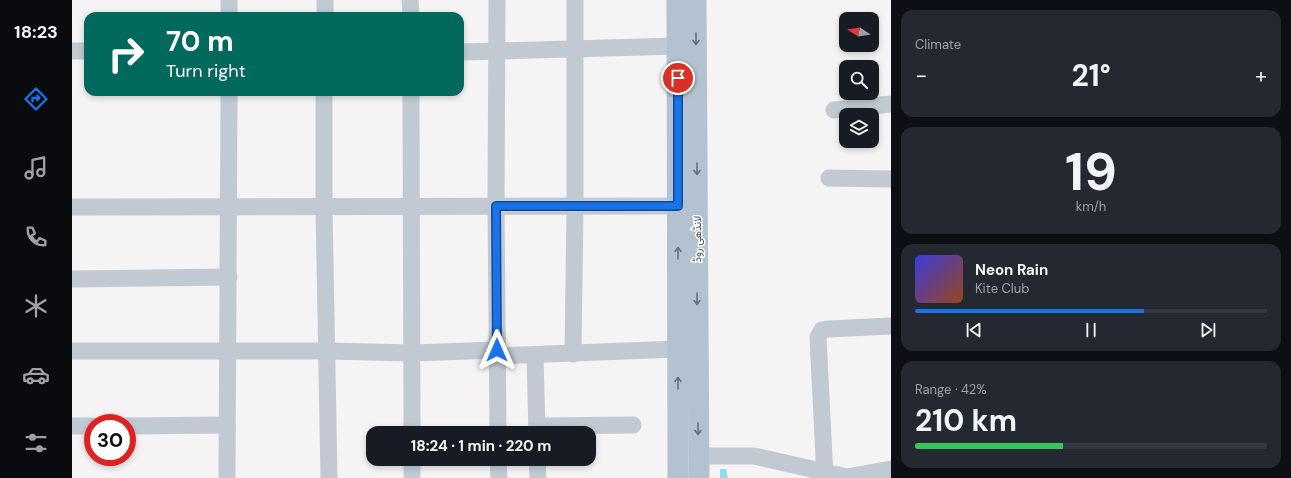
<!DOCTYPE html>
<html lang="en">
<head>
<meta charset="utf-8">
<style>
  :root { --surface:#171b24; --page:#242831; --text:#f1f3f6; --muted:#9ea1a6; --line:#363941; --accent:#1a73e8 }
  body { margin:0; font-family:"DM Sans",Vazirmatn,sans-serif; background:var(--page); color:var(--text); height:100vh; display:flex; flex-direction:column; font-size:15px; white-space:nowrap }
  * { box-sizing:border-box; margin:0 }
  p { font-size:13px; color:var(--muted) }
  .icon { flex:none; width:22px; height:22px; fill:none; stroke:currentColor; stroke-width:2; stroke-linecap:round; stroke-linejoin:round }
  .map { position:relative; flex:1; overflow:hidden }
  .details { display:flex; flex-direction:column; gap:10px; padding:10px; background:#0d0f14; width:400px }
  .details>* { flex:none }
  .guide { position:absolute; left:12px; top:12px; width:380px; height:84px; border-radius:12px; box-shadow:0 2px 6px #0003; background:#00695c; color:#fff; overflow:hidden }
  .needle { width:26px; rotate:282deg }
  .buttons { position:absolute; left:767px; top:12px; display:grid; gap:8px }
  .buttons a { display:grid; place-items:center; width:40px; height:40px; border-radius:8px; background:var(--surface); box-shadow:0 2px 6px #0003; font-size:20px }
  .speed { position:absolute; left:12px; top:414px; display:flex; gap:8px; font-size:20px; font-weight:700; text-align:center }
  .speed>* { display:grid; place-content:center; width:52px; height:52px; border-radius:50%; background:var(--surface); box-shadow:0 2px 6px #0003; line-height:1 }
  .speed .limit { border:6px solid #d22; background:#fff; color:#111 }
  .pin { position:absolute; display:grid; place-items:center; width:34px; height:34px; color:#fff; margin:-17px; border:2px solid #fff; border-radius:50%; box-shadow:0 1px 4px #0007 }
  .me { position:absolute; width:44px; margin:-22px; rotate:0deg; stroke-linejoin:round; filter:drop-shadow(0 0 3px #0008) }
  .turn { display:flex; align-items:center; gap:14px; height:84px; padding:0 16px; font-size:18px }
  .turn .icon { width:52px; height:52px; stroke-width:2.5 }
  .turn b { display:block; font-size:28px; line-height:34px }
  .big { font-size:30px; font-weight:700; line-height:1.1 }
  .details .tile { flex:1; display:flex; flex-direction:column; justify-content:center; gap:6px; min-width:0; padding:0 14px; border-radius:12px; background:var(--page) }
  .details .dial { align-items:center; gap:0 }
  .dial b { font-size:52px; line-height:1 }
  .song { display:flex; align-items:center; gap:12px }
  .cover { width:48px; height:48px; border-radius:6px; background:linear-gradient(135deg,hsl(240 70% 55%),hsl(20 70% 35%)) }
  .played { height:4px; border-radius:2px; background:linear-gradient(90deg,var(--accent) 65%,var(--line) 65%) }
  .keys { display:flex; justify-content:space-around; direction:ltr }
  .heat { display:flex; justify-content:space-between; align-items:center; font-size:22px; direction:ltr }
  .charge { height:6px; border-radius:3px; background:linear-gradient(90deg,#34c759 42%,var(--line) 0) }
  .trip { position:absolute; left:294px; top:426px; width:230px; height:40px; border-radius:12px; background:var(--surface); box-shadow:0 2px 6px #0003; font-weight:700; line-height:40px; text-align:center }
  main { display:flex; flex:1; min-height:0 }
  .tab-bar { display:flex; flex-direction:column; width:72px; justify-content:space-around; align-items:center; background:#090b0e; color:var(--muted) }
  .tab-bar .icon { width:28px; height:28px }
  .tab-bar .selected { color:var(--accent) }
  .tab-bar b { font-size:18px; color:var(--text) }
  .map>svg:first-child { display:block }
  .water { fill:url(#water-ripples) }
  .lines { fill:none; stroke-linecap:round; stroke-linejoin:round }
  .minor { stroke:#c1cad2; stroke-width:17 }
  .major { stroke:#b3c2d1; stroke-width:21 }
  .oneway { stroke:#64717d }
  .route-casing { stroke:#114b97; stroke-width:10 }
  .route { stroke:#1a73e8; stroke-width:7 }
  .labels { text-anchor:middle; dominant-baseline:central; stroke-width:3; stroke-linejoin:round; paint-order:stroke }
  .street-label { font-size:11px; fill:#4a5661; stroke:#fff }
</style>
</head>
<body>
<main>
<nav class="tab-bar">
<b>18:23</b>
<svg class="icon selected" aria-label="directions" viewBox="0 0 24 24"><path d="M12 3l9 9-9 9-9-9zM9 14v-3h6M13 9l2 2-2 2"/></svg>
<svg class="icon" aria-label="music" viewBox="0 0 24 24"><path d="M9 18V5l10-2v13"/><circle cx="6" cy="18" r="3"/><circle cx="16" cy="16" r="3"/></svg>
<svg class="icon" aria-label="phone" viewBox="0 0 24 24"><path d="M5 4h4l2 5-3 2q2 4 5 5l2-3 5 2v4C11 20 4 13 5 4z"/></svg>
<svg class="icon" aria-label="climate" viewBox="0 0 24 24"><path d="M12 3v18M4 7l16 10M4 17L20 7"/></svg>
<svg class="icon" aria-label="car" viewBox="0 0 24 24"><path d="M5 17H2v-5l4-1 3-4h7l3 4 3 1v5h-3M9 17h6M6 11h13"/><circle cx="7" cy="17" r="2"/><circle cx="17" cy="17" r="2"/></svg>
<svg class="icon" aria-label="filters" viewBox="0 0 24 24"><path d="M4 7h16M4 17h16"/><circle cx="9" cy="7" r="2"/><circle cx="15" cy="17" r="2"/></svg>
</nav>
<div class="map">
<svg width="819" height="478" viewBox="0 0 819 478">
  <defs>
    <pattern id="water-ripples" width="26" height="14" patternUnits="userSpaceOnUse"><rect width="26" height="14" fill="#90daee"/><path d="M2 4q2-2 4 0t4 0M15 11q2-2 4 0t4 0" fill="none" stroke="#78b4c4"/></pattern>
  </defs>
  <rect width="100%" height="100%" fill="#f5f3f3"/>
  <!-- water -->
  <path class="water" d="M648 469H654L656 478H648Z"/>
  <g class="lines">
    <!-- minor -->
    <g class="minor">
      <path d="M338 0 339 16"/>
      <path d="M425 0 424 206 426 433"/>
      <path d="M157 16V0"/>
      <path d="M253 16V0"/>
      <path d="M0 51H16"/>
      <path d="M388 52 606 46"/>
      <path d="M252 92V207L257 478"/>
      <path d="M339 92 340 433"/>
      <path d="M762 110 819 104"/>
      <path d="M757 178 819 179"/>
      <path d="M0 207 606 206"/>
      <path d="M0 279 157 277"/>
      <path d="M0 351H255L340 353 425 350"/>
      <path d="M501 354 503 206V0"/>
      <path d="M463 355 465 433"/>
      <path d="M425 356 606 349"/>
      <path d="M0 426H21"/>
      <path d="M55 426 155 425"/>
      <path d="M465 426 561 425"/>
      <path d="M626 456H682L775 477 819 469"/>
      <path d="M340 459V478"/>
      <path d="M426 459 427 478"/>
      <path d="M465 459 466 478"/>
      <path d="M155 478 157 92"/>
      <path d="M753 478 746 337 750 330 756 329 819 326"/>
    </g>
    <!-- major -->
    <g class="major">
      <path d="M605 0 606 478"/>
      <path d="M624 0 627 478"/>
    </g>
  </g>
  <!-- one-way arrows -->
  <defs><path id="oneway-shaft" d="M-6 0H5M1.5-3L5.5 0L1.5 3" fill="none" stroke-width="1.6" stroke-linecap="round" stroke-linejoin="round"/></defs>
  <g class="oneway">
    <use href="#oneway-shaft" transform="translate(624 39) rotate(90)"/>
    <use href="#oneway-shaft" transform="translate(625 169) rotate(90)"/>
    <use href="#oneway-shaft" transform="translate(606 253) rotate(-90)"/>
    <use href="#oneway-shaft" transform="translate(625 299) rotate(90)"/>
    <use href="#oneway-shaft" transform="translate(606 383) rotate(-90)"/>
    <use href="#oneway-shaft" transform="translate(626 429) rotate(90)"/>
  </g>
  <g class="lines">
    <!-- route casing -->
    <g class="route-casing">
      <path id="route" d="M425 350 424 206H606V78"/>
    </g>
    <!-- route -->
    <use href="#route" class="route"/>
  </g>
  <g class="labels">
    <!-- street labels -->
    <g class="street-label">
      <text transform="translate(625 239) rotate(-90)">لانڈھی روڈ</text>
    </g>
  </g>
</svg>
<div class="buttons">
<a><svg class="needle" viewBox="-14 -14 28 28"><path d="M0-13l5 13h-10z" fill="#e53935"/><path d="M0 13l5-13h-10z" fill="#9ea1a6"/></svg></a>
<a><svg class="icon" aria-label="search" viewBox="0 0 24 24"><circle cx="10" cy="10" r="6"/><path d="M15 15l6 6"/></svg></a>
<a><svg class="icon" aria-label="layers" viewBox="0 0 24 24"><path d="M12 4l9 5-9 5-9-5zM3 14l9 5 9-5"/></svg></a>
</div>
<div class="speed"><div class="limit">30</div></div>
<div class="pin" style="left:606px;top:78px;background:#d93025"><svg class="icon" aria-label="arrive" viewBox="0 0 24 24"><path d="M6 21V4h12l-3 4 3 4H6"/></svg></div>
<svg class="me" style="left:425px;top:350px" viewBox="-20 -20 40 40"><path d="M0-17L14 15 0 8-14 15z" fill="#1a73e8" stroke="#fff" stroke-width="4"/></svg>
<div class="trip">18:24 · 1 min · 220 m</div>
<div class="guide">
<div class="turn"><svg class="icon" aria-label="right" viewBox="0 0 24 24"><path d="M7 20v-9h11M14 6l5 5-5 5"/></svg><div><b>70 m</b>Turn right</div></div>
</div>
</div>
<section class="details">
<div class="tile"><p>Climate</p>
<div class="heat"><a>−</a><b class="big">21°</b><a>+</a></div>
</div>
<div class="tile dial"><b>19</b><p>km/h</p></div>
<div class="tile">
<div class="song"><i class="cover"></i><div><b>Neon Rain</b><p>Kite Club</p></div></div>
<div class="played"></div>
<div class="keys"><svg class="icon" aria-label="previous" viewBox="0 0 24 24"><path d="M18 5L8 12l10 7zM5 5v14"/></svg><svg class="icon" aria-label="pause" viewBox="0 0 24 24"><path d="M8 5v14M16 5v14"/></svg><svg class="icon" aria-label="next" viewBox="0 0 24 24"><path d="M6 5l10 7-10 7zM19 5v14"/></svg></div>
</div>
<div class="tile"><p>Range · 42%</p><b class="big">210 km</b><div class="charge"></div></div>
</section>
</main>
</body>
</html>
